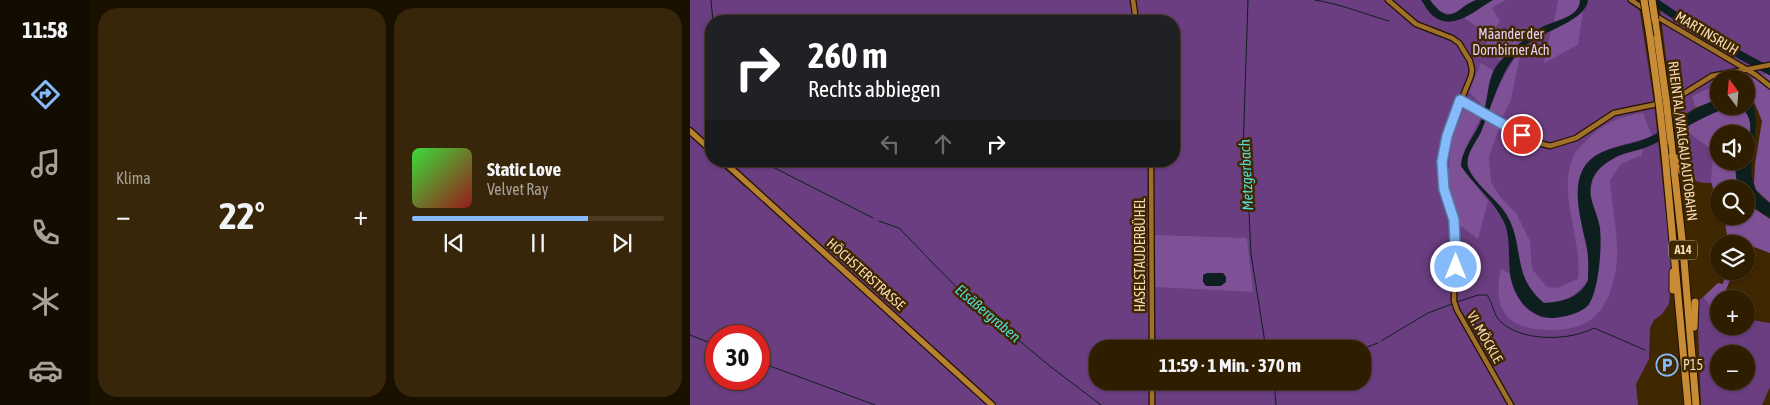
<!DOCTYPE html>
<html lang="de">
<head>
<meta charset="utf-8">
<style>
  :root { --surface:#2f1d00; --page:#37260a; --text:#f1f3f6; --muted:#a7a299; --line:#4a3b22; --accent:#85bbfb }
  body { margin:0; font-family:"Asap Condensed",sans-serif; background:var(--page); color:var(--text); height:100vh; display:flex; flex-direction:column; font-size:19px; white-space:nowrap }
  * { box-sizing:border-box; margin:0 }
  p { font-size:16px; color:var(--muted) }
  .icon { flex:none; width:28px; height:28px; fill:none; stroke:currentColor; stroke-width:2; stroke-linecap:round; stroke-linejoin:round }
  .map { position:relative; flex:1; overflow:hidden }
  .drawer { display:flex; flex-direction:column; gap:8px; padding:8px; background:#1a1000; width:600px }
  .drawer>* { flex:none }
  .top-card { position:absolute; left:15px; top:15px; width:475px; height:152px; border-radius:20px; box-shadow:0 1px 4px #0004,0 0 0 1px var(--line); background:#202124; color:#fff; overflow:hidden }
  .needle { width:32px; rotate:344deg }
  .tools { position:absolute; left:1020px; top:70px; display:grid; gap:10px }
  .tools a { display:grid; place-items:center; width:45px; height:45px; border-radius:50%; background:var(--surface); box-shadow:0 1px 4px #0004,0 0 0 1px var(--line); font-size:25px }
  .speed { position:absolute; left:15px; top:325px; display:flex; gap:10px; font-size:25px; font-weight:700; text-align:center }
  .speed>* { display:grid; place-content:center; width:65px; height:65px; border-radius:50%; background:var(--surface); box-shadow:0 1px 4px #0004,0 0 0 1px var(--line); line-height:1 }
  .speed .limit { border:8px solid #d22; background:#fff; color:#111 }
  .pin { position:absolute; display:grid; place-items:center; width:42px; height:42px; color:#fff; margin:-21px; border:2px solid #fff; border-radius:50%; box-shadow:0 1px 5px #0007 }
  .me { position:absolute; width:55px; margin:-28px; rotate:0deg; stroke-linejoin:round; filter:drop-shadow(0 0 4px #0008) }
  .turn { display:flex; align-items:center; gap:18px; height:105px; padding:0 20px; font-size:22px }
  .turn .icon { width:65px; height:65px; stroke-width:2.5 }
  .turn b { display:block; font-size:35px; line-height:42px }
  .lanes { display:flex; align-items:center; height:48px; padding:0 20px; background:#0003; justify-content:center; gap:25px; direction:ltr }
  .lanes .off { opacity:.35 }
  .big { font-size:38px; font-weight:700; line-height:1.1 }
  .drawer .card { flex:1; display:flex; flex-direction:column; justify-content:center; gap:8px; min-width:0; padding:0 18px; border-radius:20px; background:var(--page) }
  .song { display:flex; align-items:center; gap:15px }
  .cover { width:60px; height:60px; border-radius:8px; background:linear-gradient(135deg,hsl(120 70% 55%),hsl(0 70% 35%)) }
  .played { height:5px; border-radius:2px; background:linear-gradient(90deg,var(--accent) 70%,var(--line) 70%) }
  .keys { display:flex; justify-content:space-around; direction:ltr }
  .heat { display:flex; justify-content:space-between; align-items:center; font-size:28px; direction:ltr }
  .drawer .tiles { flex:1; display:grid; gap:8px; grid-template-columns:repeat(2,1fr) }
  .trip { position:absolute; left:399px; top:340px; width:282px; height:50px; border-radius:20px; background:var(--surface); box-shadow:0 1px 4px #0004,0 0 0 1px var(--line); font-weight:700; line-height:50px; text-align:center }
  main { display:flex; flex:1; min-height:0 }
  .tab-bar { display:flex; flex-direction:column; width:90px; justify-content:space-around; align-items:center; background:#130c00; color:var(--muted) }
  .tab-bar .icon { width:35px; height:35px }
  .tab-bar .active { color:var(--accent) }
  .tab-bar b { font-size:22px; color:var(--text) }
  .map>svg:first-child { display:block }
  .green { fill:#6a3e80; fill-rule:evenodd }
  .forest { fill:#7e5096 }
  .water { fill:#0e1f1f }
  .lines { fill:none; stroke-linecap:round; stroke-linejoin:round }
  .stream { stroke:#0e1f1f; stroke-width:1 }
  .river { stroke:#0e1f1f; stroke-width:8 }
  .minor-casing { stroke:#201200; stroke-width:7 }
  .major-casing { stroke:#201200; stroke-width:8 }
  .highway-casing { stroke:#201200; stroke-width:9 }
  .minor { stroke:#a07028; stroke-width:4.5 }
  .major { stroke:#b78130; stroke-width:5.5 }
  .highway { stroke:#c78c35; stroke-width:7 }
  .highway-bridge-casing { stroke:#201200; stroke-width:9; stroke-linecap:butt }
  .highway-bridge { stroke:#c78c35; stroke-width:7 }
  .route-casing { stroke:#567aa3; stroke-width:12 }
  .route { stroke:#85bbfb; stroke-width:9 }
  .labels { text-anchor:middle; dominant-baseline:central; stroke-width:5; stroke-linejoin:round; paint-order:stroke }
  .shield { fill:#3f2700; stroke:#bea482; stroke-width:1 }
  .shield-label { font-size:12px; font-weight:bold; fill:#f5dab9 }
  .street-label { font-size:14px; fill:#f5dab9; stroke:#3f2700 }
  .park-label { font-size:14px; fill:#e8cff7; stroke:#3f2700 }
  .poi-label { font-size:14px; fill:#f5dab9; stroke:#3f2700; text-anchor:start }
  .water-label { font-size:15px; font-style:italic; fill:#52dfdc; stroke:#3f2700 }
</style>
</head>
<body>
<main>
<nav class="tab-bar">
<b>11:58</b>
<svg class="icon active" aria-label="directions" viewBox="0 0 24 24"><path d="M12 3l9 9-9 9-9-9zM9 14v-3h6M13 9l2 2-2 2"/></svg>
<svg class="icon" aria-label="music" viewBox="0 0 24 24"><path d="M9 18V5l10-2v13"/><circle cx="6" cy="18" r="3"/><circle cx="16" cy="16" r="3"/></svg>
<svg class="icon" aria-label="phone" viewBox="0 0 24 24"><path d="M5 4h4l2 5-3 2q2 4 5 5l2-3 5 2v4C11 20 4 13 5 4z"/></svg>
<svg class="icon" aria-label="climate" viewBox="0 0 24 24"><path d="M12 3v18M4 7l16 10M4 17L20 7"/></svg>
<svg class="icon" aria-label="car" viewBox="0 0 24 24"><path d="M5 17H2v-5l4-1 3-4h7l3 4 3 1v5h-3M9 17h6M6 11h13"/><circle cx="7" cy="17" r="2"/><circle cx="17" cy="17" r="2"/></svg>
</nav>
<section class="drawer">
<div class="tiles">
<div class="card"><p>Klima</p>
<div class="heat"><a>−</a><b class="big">22°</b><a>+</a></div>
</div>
<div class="card">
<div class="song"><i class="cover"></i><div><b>Static Love</b><p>Velvet Ray</p></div></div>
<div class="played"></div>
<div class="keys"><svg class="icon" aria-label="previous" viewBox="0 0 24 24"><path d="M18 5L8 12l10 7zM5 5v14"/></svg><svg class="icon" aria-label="pause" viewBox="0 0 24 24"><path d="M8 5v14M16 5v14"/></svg><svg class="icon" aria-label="next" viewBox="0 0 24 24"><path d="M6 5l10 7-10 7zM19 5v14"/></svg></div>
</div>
</div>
</section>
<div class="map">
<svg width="1080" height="405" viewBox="0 0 1080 405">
  <rect width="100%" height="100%" fill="#3f2700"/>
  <!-- green -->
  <g class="green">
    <path d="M0 0H948L964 103 982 270 979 304 972 314 964 320 960 328 959 359 946 384 948 405H304L35 161H484V21H21V148L0 129ZM408 349H672V381H408Z"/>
    <path d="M969 0H1080V72L1057 82 1056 79H1029V83L1002 96 1005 108 984 122Z"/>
    <path d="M993 129 1023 151 1022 183C989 185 989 158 985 132Z"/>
    <path d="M0 135 21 154V161H26L55 187 57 186 298 405H0ZM26 336H69V379H26Z"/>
    <path d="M1013 297 1026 312 1029 313V326H1056V319L1080 323V387L1072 405H1011L1007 302ZM1029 354H1056V381H1029Z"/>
  </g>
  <!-- forest -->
  <g class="forest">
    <path d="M740 0H786C768 15 755 21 740 0Z"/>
    <path d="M803 0H816L802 8 810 21 803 31 809 35 835 27 834 40 811 62 798 48 795 32 774 18Z"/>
    <path d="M868 0H890C890 14 875 17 864 22Z"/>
    <path d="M893 12 888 45 854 63 861 30Z"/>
    <path d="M831 50 821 100 813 116 799 111C807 89 816 69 831 50Z"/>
    <path d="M791 63 804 71 794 107 779 92Z"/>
    <path d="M1080 72V203L1066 190 1064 183 1065 164 1072 121 1063 99 1056 96V82Z"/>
    <path d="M1029 83V99L1005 108 1002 96Z"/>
    <path d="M1050 106C1063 117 1064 131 1056 146V134H1029V161H1048L1045 168 1049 189H1029V211L1021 181 1023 151 993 129 1022 112Z"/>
    <path d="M774 109 793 114C786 126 771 154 771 166L798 201 788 239 762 219 751 181 759 168 761 141Z"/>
    <path d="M953 113 962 136C944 143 920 145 904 157 874 179 895 223 898 252 899 261 898 271 899 280 883 297 878 302 854 303 831 283 828 260 821 232 819 226 818 216 814 210 805 199 781 180 778 166 776 153 792 131 796 116L810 125 799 157 801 182 810 197 826 213 840 241 842 269 857 287 867 288 888 279C893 238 866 195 884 155 886 150 892 145 896 141 913 123 929 117 953 113Z"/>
    <path d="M952 148V155L931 164 920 180C922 215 933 248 923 283 912 321 892 331 855 330 814 328 803 307 811 269L819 273C825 294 833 306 852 318L899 305 908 271 910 227 899 198 903 179 911 167 928 156Z"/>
    <path d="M1056 203 1080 219V253L1056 244H1038L1035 221 1032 216H1056Z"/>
    <path d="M465 235 557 238 563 292 464 287Z"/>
    <path d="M1036 271H1044L1032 299H1029L1026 313 1013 297 1028 283 1033 284Z"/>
  </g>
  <!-- water -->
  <g class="water">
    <path d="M731 0H740C761 29 766 7 786 0 791 0 798 0 803 0 785 10 763 32 743 16 738 12 735 5 731 0Z"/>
    <path d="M890 0H898C896 20 857 30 842 41 812 60 804 102 791 132 786 143 775 154 778 167 784 185 812 202 820 221 834 253 823 277 854 303 872 302 890 298 898 280 898 270 899 259 897 249 892 222 875 176 905 156 922 145 944 145 962 136 985 123 1004 107 1029 99V106H1046C1013 113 987 135 957 147 947 151 937 152 928 156 918 161 907 168 903 178 895 197 908 211 910 229 912 247 909 289 899 304 893 313 872 318 861 318 850 318 839 312 832 303 810 274 826 246 813 220 803 200 783 184 771 166 772 147 788 133 793 115 798 101 797 83 804 70 813 54 832 42 846 31 859 20 890 20 890 0Z"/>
    <path d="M1056 96C1080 115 1051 163 1066 190 1069 195 1075 199 1080 203V218L1056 203V189H1049C1046 179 1044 171 1048 161H1056C1056 141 1069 122 1050 106H1056Z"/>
    <path d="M517 273H533L536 277V282L531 286H516L513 282V275Z"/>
  </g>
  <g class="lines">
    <!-- stream -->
    <g class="stream">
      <path d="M21 0 23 21"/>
      <path d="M558 0 553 152 557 171 561 254 576 349"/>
      <path d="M625 0C651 4 674 14 699 21"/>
      <path d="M71 161 183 218"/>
      <path d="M189 221 209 228 273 294 361 367 411 405"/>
      <path d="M767 302 788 295H797C803 303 803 315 811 322 832 342 880 341 904 328L955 350"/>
      <path d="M0 335 26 345"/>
      <path d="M691 341 738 313 762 304"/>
      <path d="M672 349 688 343"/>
      <path d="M69 362 185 405"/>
      <path d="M584 381 586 405"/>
    </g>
    <!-- river -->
    <path class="river" d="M962 0 1015 36 1080 71"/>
    <!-- minor casing -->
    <g class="minor-casing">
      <g id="minor">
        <path d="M443 0 446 21"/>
        <path d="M698 0 726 24 762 38 769 43 780 61 782 70 781 76 757 136 752 163 754 189 765 231 764 301 767 310 821 405"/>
        <path d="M941 0 956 10"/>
        <path d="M964 15 1066 75 1080 86"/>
        <path d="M770 100 841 141 860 146 886 138 924 113 982 101 1022 76 1080 65"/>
        <path d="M461 161 462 349"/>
        <path d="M462 381V405"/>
      </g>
    </g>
    <!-- major casing -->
    <g class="major-casing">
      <g id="major">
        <path d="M0 131 21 150"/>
        <path d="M33 161 302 405"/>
      </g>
    </g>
    <!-- highway casing -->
    <g class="highway-casing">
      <g id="highway">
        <path d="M965 20 976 99"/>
        <path d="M960 37 969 102"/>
        <path d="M981 142 993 248 1006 405"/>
        <path d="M975 155 998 405"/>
        <path d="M987 158 992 172"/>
        <path d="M983 290V272"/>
        <path d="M1004 327 1005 302"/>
      </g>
    </g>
    <!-- minor -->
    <use href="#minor" class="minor"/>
    <!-- major -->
    <use href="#major" class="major"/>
    <!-- highway -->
    <use href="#highway" class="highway"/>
    <!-- highway-bridge casing -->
    <g class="highway-bridge-casing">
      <g id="highway-bridge">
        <path d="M954 0 960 37"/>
        <path d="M962 0 965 20"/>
        <path d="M976 99 981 142"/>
        <path d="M969 102 975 155"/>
      </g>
    </g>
    <!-- highway-bridge -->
    <use href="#highway-bridge" class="highway-bridge"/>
  </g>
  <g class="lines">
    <!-- route casing -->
    <g class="route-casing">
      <path id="route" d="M766 267 764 220 754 189 752 162 757 136 770 100 832 135"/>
    </g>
    <!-- route -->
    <use href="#route" class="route"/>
  </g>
  <!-- icons -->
  <defs>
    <g id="parking-ring" transform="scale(1.125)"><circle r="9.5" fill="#3f2700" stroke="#85bbfb" stroke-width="1.5"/><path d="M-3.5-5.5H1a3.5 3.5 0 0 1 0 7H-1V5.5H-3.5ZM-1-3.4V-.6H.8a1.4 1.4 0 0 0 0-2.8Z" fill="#85bbfb"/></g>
  </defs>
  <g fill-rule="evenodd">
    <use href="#parking-ring" x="977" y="365"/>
  </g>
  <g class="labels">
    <!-- shield labels -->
    <rect class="shield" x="979" y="240.5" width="28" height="19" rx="4"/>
    <g class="shield-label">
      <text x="993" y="250">A14</text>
    </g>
    <!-- street labels -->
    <g class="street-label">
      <text transform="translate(1017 33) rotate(31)">MARTINSRUH</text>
      <text transform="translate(993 141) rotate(83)">RHEINTAL/WALGAU AUTOBAHN</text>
      <text transform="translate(450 255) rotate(-90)">HASELSTAUDERBÜHEL</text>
      <text transform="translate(176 274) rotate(42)">HÖCHSTERSTRASSE</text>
      <text transform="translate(795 337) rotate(60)">VI. MÖCKLE</text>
    </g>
    <!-- park labels -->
    <g class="park-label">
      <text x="821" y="34">Mäander der<tspan x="821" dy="16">Dornbirner Ach</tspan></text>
    </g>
    <!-- poi labels -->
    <g class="poi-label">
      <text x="993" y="365">P15</text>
    </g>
    <!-- water labels -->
    <g class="water-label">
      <text transform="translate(556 175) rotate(-93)">Metzgerbach</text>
      <text transform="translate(298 313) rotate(40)">Elsäßergraben</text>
    </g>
  </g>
</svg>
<div class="tools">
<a><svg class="needle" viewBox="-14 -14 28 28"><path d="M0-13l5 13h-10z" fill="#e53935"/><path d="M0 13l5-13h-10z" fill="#a7a299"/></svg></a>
<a><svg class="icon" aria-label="sound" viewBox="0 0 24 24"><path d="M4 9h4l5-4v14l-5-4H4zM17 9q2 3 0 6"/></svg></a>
<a><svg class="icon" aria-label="search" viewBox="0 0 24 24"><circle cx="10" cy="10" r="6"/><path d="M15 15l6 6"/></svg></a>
<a><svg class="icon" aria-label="layers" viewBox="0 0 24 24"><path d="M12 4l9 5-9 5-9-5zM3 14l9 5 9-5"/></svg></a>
<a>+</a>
<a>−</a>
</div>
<div class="speed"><div class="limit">30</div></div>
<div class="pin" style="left:832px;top:135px;background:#d93025"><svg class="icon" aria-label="arrive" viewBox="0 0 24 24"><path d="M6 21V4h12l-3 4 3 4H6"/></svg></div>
<svg class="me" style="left:766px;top:267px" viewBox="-20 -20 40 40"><circle r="17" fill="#85bbfb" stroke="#fff" stroke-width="3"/><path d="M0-11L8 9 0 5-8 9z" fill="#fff"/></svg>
<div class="trip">11:59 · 1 Min. · 370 m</div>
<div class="top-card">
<div class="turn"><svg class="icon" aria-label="right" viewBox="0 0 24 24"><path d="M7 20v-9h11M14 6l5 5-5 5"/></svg><div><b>260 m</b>Rechts abbiegen</div></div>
<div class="lanes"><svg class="icon off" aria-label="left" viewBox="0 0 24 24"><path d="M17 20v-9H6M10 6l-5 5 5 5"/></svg><svg class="icon off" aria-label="ahead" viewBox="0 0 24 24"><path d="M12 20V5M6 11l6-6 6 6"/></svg><svg class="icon" aria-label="right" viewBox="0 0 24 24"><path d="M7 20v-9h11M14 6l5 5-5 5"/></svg></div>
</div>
</div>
</main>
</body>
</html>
